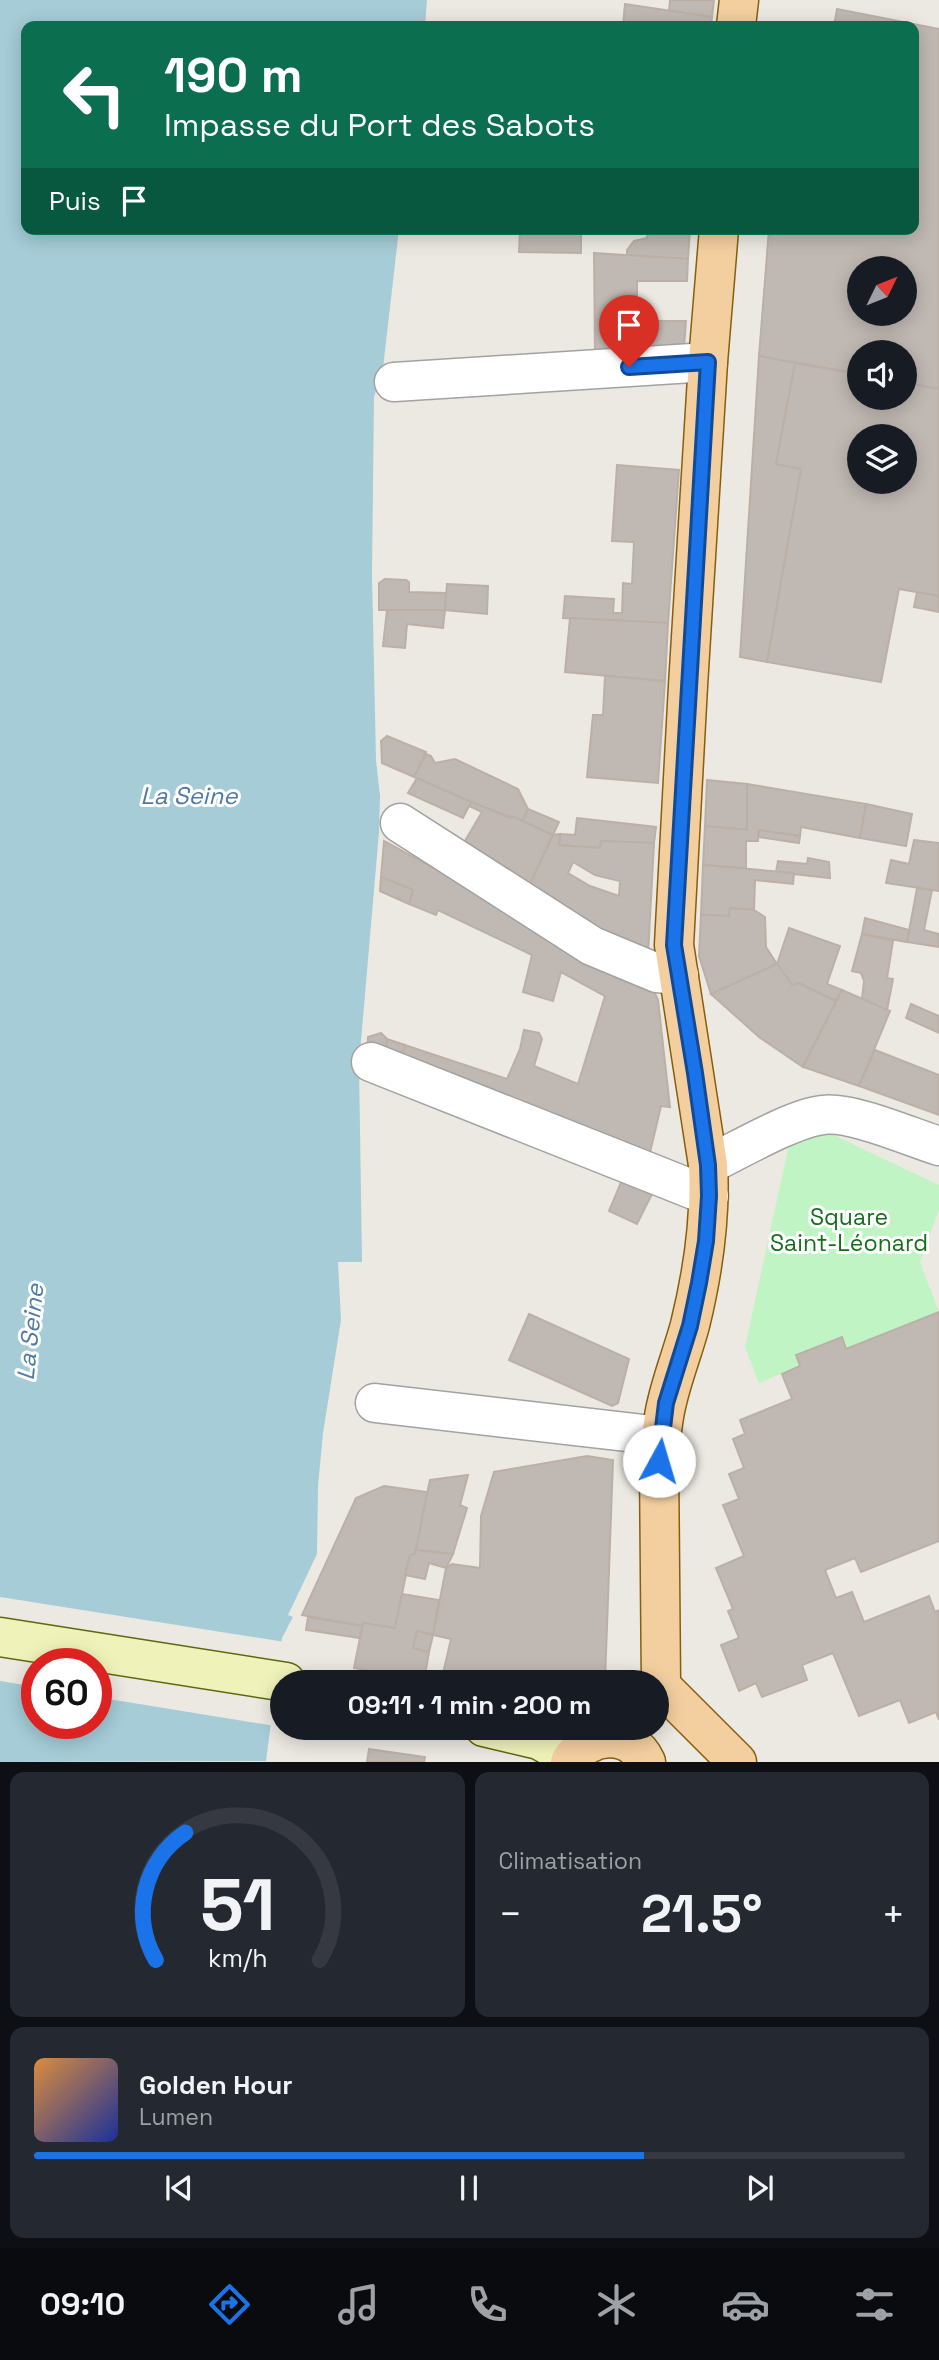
<!DOCTYPE html>
<html lang="fr">
<head>
<meta charset="utf-8">
<style>
  :root { --surface:#171b24; --page:#242831; --text:#f1f3f6; --muted:#9ea1a6; --line:#363941; --accent:#1a73e8 }
  body { margin:0; font-family:"Space Grotesk",sans-serif; background:var(--page); color:var(--text); height:100vh; display:flex; flex-direction:column; font-size:26px; white-space:nowrap }
  * { box-sizing:border-box; margin:0 }
  p { font-size:23px; color:var(--muted) }
  .icon { flex:none; width:38px; height:38px; fill:none; stroke:currentColor; stroke-width:2; stroke-linecap:round; stroke-linejoin:round }
  .map { position:relative; height:1762px; overflow:hidden }
  .sheet { display:flex; flex-direction:column; gap:10px; padding:10px; background:#0d0f14; flex:1 }
  .sheet>* { flex:none }
  .banner { position:absolute; left:21px; top:21px; width:898px; height:214px; border-radius:14px; box-shadow:0 4px 18px #0003; background:#0b6e4f; color:#fff; overflow:hidden }
  .needle { width:46px; rotate:47deg }
  .buttons { position:absolute; left:847px; top:256px; display:grid; gap:14px }
  .buttons a { display:grid; place-items:center; width:70px; height:70px; border-radius:50%; background:var(--surface); box-shadow:0 4px 18px #0003; font-size:35px }
  .speed { position:absolute; left:21px; top:1648px; display:flex; gap:14px; font-size:35px; font-weight:700; text-align:center }
  .speed>* { display:grid; place-content:center; width:91px; height:91px; border-radius:50%; background:var(--surface); box-shadow:0 4px 18px #0003; line-height:1 }
  .speed .limit { border:10px solid #d22; background:#fff; color:#111 }
  .pin { position:absolute; display:grid; place-items:center; width:60px; height:60px; color:#fff; margin:-72px -30px; border-radius:50% 50% 50% 0; rotate:-45deg; box-shadow:0 0 7px #0007 }
  .pin .icon { rotate:45deg }
  .me { position:absolute; width:77px; margin:-38px; rotate:6deg; stroke-linejoin:round; filter:drop-shadow(0 0 5px #0008) }
  .turn { display:flex; align-items:center; gap:24px; height:147px; padding:0 28px; font-size:32px }
  .turn .icon { width:91px; height:91px; stroke-width:2.5 }
  .turn b { display:block; font-size:49px; line-height:60px }
  .then { display:flex; align-items:center; height:66px; padding:0 28px; background:#0003; gap:14px; font-size:26px }
  .big { font-size:52px; font-weight:700; line-height:1.1 }
  .sheet .card { flex:1; display:flex; flex-direction:column; justify-content:center; gap:10px; min-width:0; padding:0 24px; border-radius:14px; background:var(--page) }
  .sheet .dial { align-items:center; gap:0 }
  .dial svg { height:182px; overflow:visible; fill:none; stroke:var(--line); stroke-width:7; stroke-linecap:round; text-anchor:middle }
  .dial text { fill:var(--text); stroke:none }
  .song { display:flex; align-items:center; gap:21px }
  .cover { width:84px; height:84px; border-radius:10px; background:linear-gradient(135deg,hsl(30 70% 55%),hsl(230 70% 35%)) }
  .played { height:7px; border-radius:4px; background:linear-gradient(90deg,var(--accent) 70%,var(--line) 70%) }
  .keys { display:flex; justify-content:space-around; direction:ltr }
  .heat { display:flex; justify-content:space-between; align-items:center; font-size:38px; direction:ltr }
  .sheet .tiles { flex:1; display:grid; gap:10px; grid-template-columns:1fr 1fr }
  .card:last-child { grid-column:span 2 }
  .trip { position:absolute; left:270px; top:1670px; width:399px; height:70px; border-radius:35px; background:var(--surface); box-shadow:0 4px 18px #0003; font-weight:700; line-height:70px; text-align:center }
  .menu { display:flex; height:112px; justify-content:space-around; align-items:center; background:#090b0e; color:var(--muted) }
  .menu .icon { width:49px; height:49px }
  .menu .active { color:var(--accent) }
  .menu b { font-size:32px; color:var(--text) }
  .map>svg:first-child { display:block }
  .park { fill:#c1f4c5 }
  .water { fill:#a5ccd7; fill-rule:evenodd }
  .pier { fill:#ece9e2 }
  .building { fill:#c0b8b2; stroke:#bcb0a6; stroke-width:2; fill-rule:evenodd }
  .lines { fill:none; stroke-linecap:round; stroke-linejoin:round }
  .street-casing { stroke:#a2a2a2; stroke-width:41 }
  .secondary-casing { stroke:#5e680d; stroke-width:41 }
  .primary-casing { stroke:#875e0c; stroke-width:41 }
  .street { stroke:#fff; stroke-width:38 }
  .secondary { stroke:#f0f3b9; stroke-width:38 }
  .primary { stroke:#f3cfa0; stroke-width:38 }
  .route-casing { stroke:#114b97; stroke-width:18 }
  .route { stroke:#1a73e8; stroke-width:12 }
  .labels { text-anchor:middle; dominant-baseline:central; stroke-width:6; stroke-linejoin:round; paint-order:stroke }
  .park-label { font-size:23px; fill:#146f1b; stroke:#fff }
  .water-label { font-size:24px; font-style:italic; fill:#517aa2; stroke:#fff }
</style>
</head>
<body>
<div class="map">
<svg width="939" height="1762" viewBox="0 0 939 1762">
  <rect width="100%" height="100%" fill="#ece9e2"/>
  <!-- park -->
  <path class="park" d="M823 1130 939 1185V1210L920 1262 939 1312 846 1349 842 1338 800 1366 759 1383 745 1347 789 1144Z"/>
  <!-- water -->
  <path class="water" d="M0 0H427L425 26H26V229H399L383 368 374 397 372 574 376 760 380 796 379 832 359 1064 362 1262H338L341 1320 323 1433 318 1486 317 1554 288 1615 293 1617 282 1638 266 1761 0 1762ZM37 1664H96V1724H37Z"/>
  <!-- pier -->
  <path class="pier" d="M0 1597 285 1642 275 1726 96 1697V1664H37V1687L0 1681Z"/>
  <!-- building -->
  <g class="building">
    <path d="M670 0H714L712 17 669 11Z"/>
    <path d="M625 4 712 17 711 26H623Z"/>
    <path d="M837 9 939 29V389L905 383V352H859V374L759 356 769 229H914V26H834ZM859 268H905V313H859Z"/>
    <path d="M520 229H581V253L519 252Z"/>
    <path d="M648 229H690L688 259 627 256V250L634 241 647 238Z"/>
    <path d="M594 253 688 259 687 281H637V321H686L684 348 595 354Z"/>
    <path d="M759 356 795 363 776 464 801 469 767 662 740 657Z"/>
    <path d="M795 363 859 374V397H905V383L939 389V596L899 589 881 682 767 662 801 469 776 464ZM859 436H905V481H859Z"/>
    <path d="M617 465 679 470 668 623 563 618 565 596 614 599 613 613H622L623 583 632 584 634 542 612 541Z"/>
    <path d="M385 579 406 580 409 582V592L446 593 445 610H379V583Z"/>
    <path d="M447 584 488 586 487 614 445 610Z"/>
    <path d="M917 592 939 596V612L914 607Z"/>
    <path d="M387 610H445L443 628 407 624 405 648 383 646Z"/>
    <path d="M570 618 668 623 665 681 565 672Z"/>
    <path d="M605 676 665 681 658 783 587 777 593 715H603Z"/>
    <path d="M387 736 426 752 414 777 382 763 381 741Z"/>
    <path d="M426 754 431 756 435 763 455 759 518 789 528 809 523 821 483 807 414 777Z"/>
    <path d="M417 778 471 802 463 818 408 793Z"/>
    <path d="M707 780 747 784V830L705 826Z"/>
    <path d="M747 784 866 804 860 838 801 827 800 836 759 830 758 841H746V868L703 865 705 826 747 830Z"/>
    <path d="M471 802 511 818 512 816 553 835 528 888 462 846 482 812 469 806Z"/>
    <path d="M866 804 912 814 906 846 860 838Z"/>
    <path d="M528 809 559 822 553 835 523 821Z"/>
    <path d="M577 818 656 827 654 843 601 841 600 848 559 845 560 834 575 835Z"/>
    <path d="M759 830 800 836 799 843 758 837Z"/>
    <path d="M560 834 559 845 600 848 601 841 654 843 648 955 528 888 553 835ZM573 862 595 875 620 881 619 896 590 886 568 873Z"/>
    <path d="M914 840 939 843V891L886 883 891 860 909 864Z"/>
    <path d="M384 841 652 987 658 1000 670 1107 661 1106 648 1161 367 1052 368 1037 381 1033 387 1039 386 1051 402 1056 405 1045 507 1079 520 1049 524 1030 539 1033 542 1039 534 1066 578 1084 605 996 561 972 553 1001 523 992 532 955 438 910 436 915 409 904 413 890 381 877Z"/>
    <path d="M808 858 829 862 830 878 776 872 778 861 807 864Z"/>
    <path d="M703 865 794 873 793 884 755 880 754 910 730 908 729 916 701 915Z"/>
    <path d="M381 877 413 890 409 904 380 891Z"/>
    <path d="M917 888 932 890 924 930 939 934V947L907 942Z"/>
    <path d="M730 908 754 910 765 917 766 947 777 964 711 994 699 956 701 915 729 916Z"/>
    <path d="M865 918 909 930 907 942 862 934Z"/>
    <path d="M789 928 840 946 827 984 842 990 836 1001 798 983 793 986 777 964Z"/>
    <path d="M862 934 893 941 887 978 893 979 887 1010 862 999 864 981 861 973 852 971Z"/>
    <path d="M777 964 793 986 798 983 836 1001 803 1067 759 1037 711 994Z"/>
    <path d="M842 990 890 1011 859 1086 803 1067Z"/>
    <path d="M911 1004 939 1016V1033L906 1018Z"/>
    <path d="M387 1039 405 1045 402 1056 386 1051Z"/>
    <path d="M875 1050 939 1075V1115L859 1086Z"/>
    <path d="M622 1180 652 1194 637 1224 609 1211Z"/>
    <path d="M939 1312V1541L861 1572 855 1558 825 1570 836 1598 852 1592 864 1622 929 1596 935 1612 939 1610V1720L936 1712 909 1723 900 1700 859 1716 833 1653 802 1665 807 1680 762 1697 756 1683 739 1691 721 1645 739 1638 728 1611 733 1609 716 1568 744 1556 723 1505 739 1499 729 1474 744 1468 733 1439 745 1434 740 1420 792 1399 782 1374 800 1366 796 1355 842 1337 846 1349Z"/>
    <path d="M529 1314 629 1359 618 1403 612 1406 509 1360Z"/>
    <path d="M587 1456 613 1460 605 1682H441L451 1639 433 1635 446 1568 452 1564 480 1568 481 1516 494 1472Z"/>
    <path d="M468 1475 460 1505 467 1508 453 1554 415 1550 430 1480Z"/>
    <path d="M384 1486 427 1492 416 1550 415 1554 410 1555 395 1628 363 1623 362 1626 302 1615 356 1498Z"/>
    <path d="M415 1550 453 1554 446 1568 429 1563 425 1579 405 1575 410 1555 415 1554Z"/>
    <path d="M402 1594 439 1600 433 1635 417 1631 413 1648 429 1652 424 1681 354 1668 363 1623 395 1628Z"/>
    <path d="M308 1617 362 1626 360 1638 306 1630Z"/>
    <path d="M417 1631 433 1635 429 1652 413 1648Z"/>
    <path d="M369 1749 425 1757 424 1762H367Z"/>
  </g>
  <g class="lines">
    <!-- street casing -->
    <g class="street-casing">
      <g id="street">
        <path d="M394 382 708 362"/>
        <path d="M400 823 592 946 657 973 679 975"/>
        <path d="M371 1062 709 1196"/>
        <path d="M708 1165C737 1151 793 1118 823 1115 851 1111 910 1137 939 1146"/>
        <path d="M375 1403 661 1436"/>
      </g>
    </g>
    <!-- secondary casing -->
    <g class="secondary-casing">
      <g id="secondary">
        <path d="M0 1637 286 1682"/>
        <path d="M484 1727 539 1740 571 1758"/>
      </g>
    </g>
    <!-- primary casing -->
    <g class="primary-casing">
      <g id="primary">
        <path d="M736 26 739 0"/>
        <path d="M661 1686 737 1762"/>
        <path d="M656 1700 661 1686 659 1461C661 1441 662 1421 667 1402 673 1376 683 1351 690 1325 703 1272 711 1219 708 1165L674 945 688 686 708 362 719 229"/>
        <path d="M570 1762C587 1732 631 1729 646 1762"/>
      </g>
    </g>
    <!-- street -->
    <use href="#street" class="street"/>
    <!-- secondary -->
    <use href="#secondary" class="secondary"/>
    <!-- primary -->
    <use href="#primary" class="primary"/>
  </g>
  <g class="lines">
    <!-- route casing -->
    <g class="route-casing">
      <path id="route" d="M629 367 708 362 674 945 695 1073 708 1165 709 1196 706 1241 699 1283 690 1326 666 1403 659 1461"/>
    </g>
    <!-- route -->
    <use href="#route" class="route"/>
  </g>
  <g class="labels">
    <!-- park labels -->
    <g class="park-label">
      <text x="849" y="1217">Square<tspan x="849" dy="26">Saint-Léonard</tspan></text>
    </g>
    <!-- water labels -->
    <g class="water-label">
      <text x="189" y="795">La Seine</text>
      <text transform="translate(30 1332) rotate(-84)">La Seine</text>
    </g>
  </g>
</svg>
<div class="buttons">
<a><svg class="needle" viewBox="-14 -14 28 28"><path d="M0-13l5 13h-10z" fill="#e53935"/><path d="M0 13l5-13h-10z" fill="#9ea1a6"/></svg></a>
<a><svg class="icon" aria-label="sound" viewBox="0 0 24 24"><path d="M4 9h4l5-4v14l-5-4H4zM17 9q2 3 0 6"/></svg></a>
<a><svg class="icon" aria-label="layers" viewBox="0 0 24 24"><path d="M12 4l9 5-9 5-9-5zM3 14l9 5 9-5"/></svg></a>
</div>
<div class="speed"><div class="limit">60</div></div>
<div class="pin" style="left:629px;top:367px;background:#d93025"><svg class="icon" aria-label="arrive" viewBox="0 0 24 24"><path d="M6 21V4h12l-3 4 3 4H6"/></svg></div>
<svg class="me" style="left:659px;top:1461px" viewBox="-20 -20 40 40"><circle r="19" fill="#fff"/><path d="M0-13L10 11 0 6-10 11z" fill="#1a73e8"/></svg>
<div class="trip">09:11 · 1 min · 200 m</div>
<div class="banner">
<div class="turn"><svg class="icon" aria-label="left" viewBox="0 0 24 24"><path d="M17 20v-9H6M10 6l-5 5 5 5"/></svg><div><b>190 m</b>Impasse du Port des Sabots</div></div>
<div class="then">Puis<svg class="icon" aria-label="arrive" viewBox="0 0 24 24"><path d="M6 21V4h12l-3 4 3 4H6"/></svg></div>
</div>
</div>
<section class="sheet">
<div class="tiles">
<div class="card dial"><svg viewBox="0 0 100 80">
<path d="M14 69A42 42 0 1 1 86 69"/>
<path d="M14 69A42 42 0 0 1 27 13" stroke="#1a73e8"/>
<text x="50" y="56" font-size="32" font-weight="700">51</text>
<text x="50" y="72" font-size="11">km/h</text>
</svg></div>
<div class="card"><p>Climatisation</p>
<div class="heat"><a>−</a><b class="big">21.5°</b><a>+</a></div>
</div>
<div class="card">
<div class="song"><i class="cover"></i><div><b>Golden Hour</b><p>Lumen</p></div></div>
<div class="played"></div>
<div class="keys"><svg class="icon" aria-label="previous" viewBox="0 0 24 24"><path d="M18 5L8 12l10 7zM5 5v14"/></svg><svg class="icon" aria-label="pause" viewBox="0 0 24 24"><path d="M8 5v14M16 5v14"/></svg><svg class="icon" aria-label="next" viewBox="0 0 24 24"><path d="M6 5l10 7-10 7zM19 5v14"/></svg></div>
</div>
</div>
</section>
<nav class="menu">
<b>09:10</b>
<svg class="icon active" aria-label="directions" viewBox="0 0 24 24"><path d="M12 3l9 9-9 9-9-9zM9 14v-3h6M13 9l2 2-2 2"/></svg>
<svg class="icon" aria-label="music" viewBox="0 0 24 24"><path d="M9 18V5l10-2v13"/><circle cx="6" cy="18" r="3"/><circle cx="16" cy="16" r="3"/></svg>
<svg class="icon" aria-label="phone" viewBox="0 0 24 24"><path d="M5 4h4l2 5-3 2q2 4 5 5l2-3 5 2v4C11 20 4 13 5 4z"/></svg>
<svg class="icon" aria-label="climate" viewBox="0 0 24 24"><path d="M12 3v18M4 7l16 10M4 17L20 7"/></svg>
<svg class="icon" aria-label="car" viewBox="0 0 24 24"><path d="M5 17H2v-5l4-1 3-4h7l3 4 3 1v5h-3M9 17h6M6 11h13"/><circle cx="7" cy="17" r="2"/><circle cx="17" cy="17" r="2"/></svg>
<svg class="icon" aria-label="filters" viewBox="0 0 24 24"><path d="M4 7h16M4 17h16"/><circle cx="9" cy="7" r="2"/><circle cx="15" cy="17" r="2"/></svg>
</nav>
</body>
</html>
